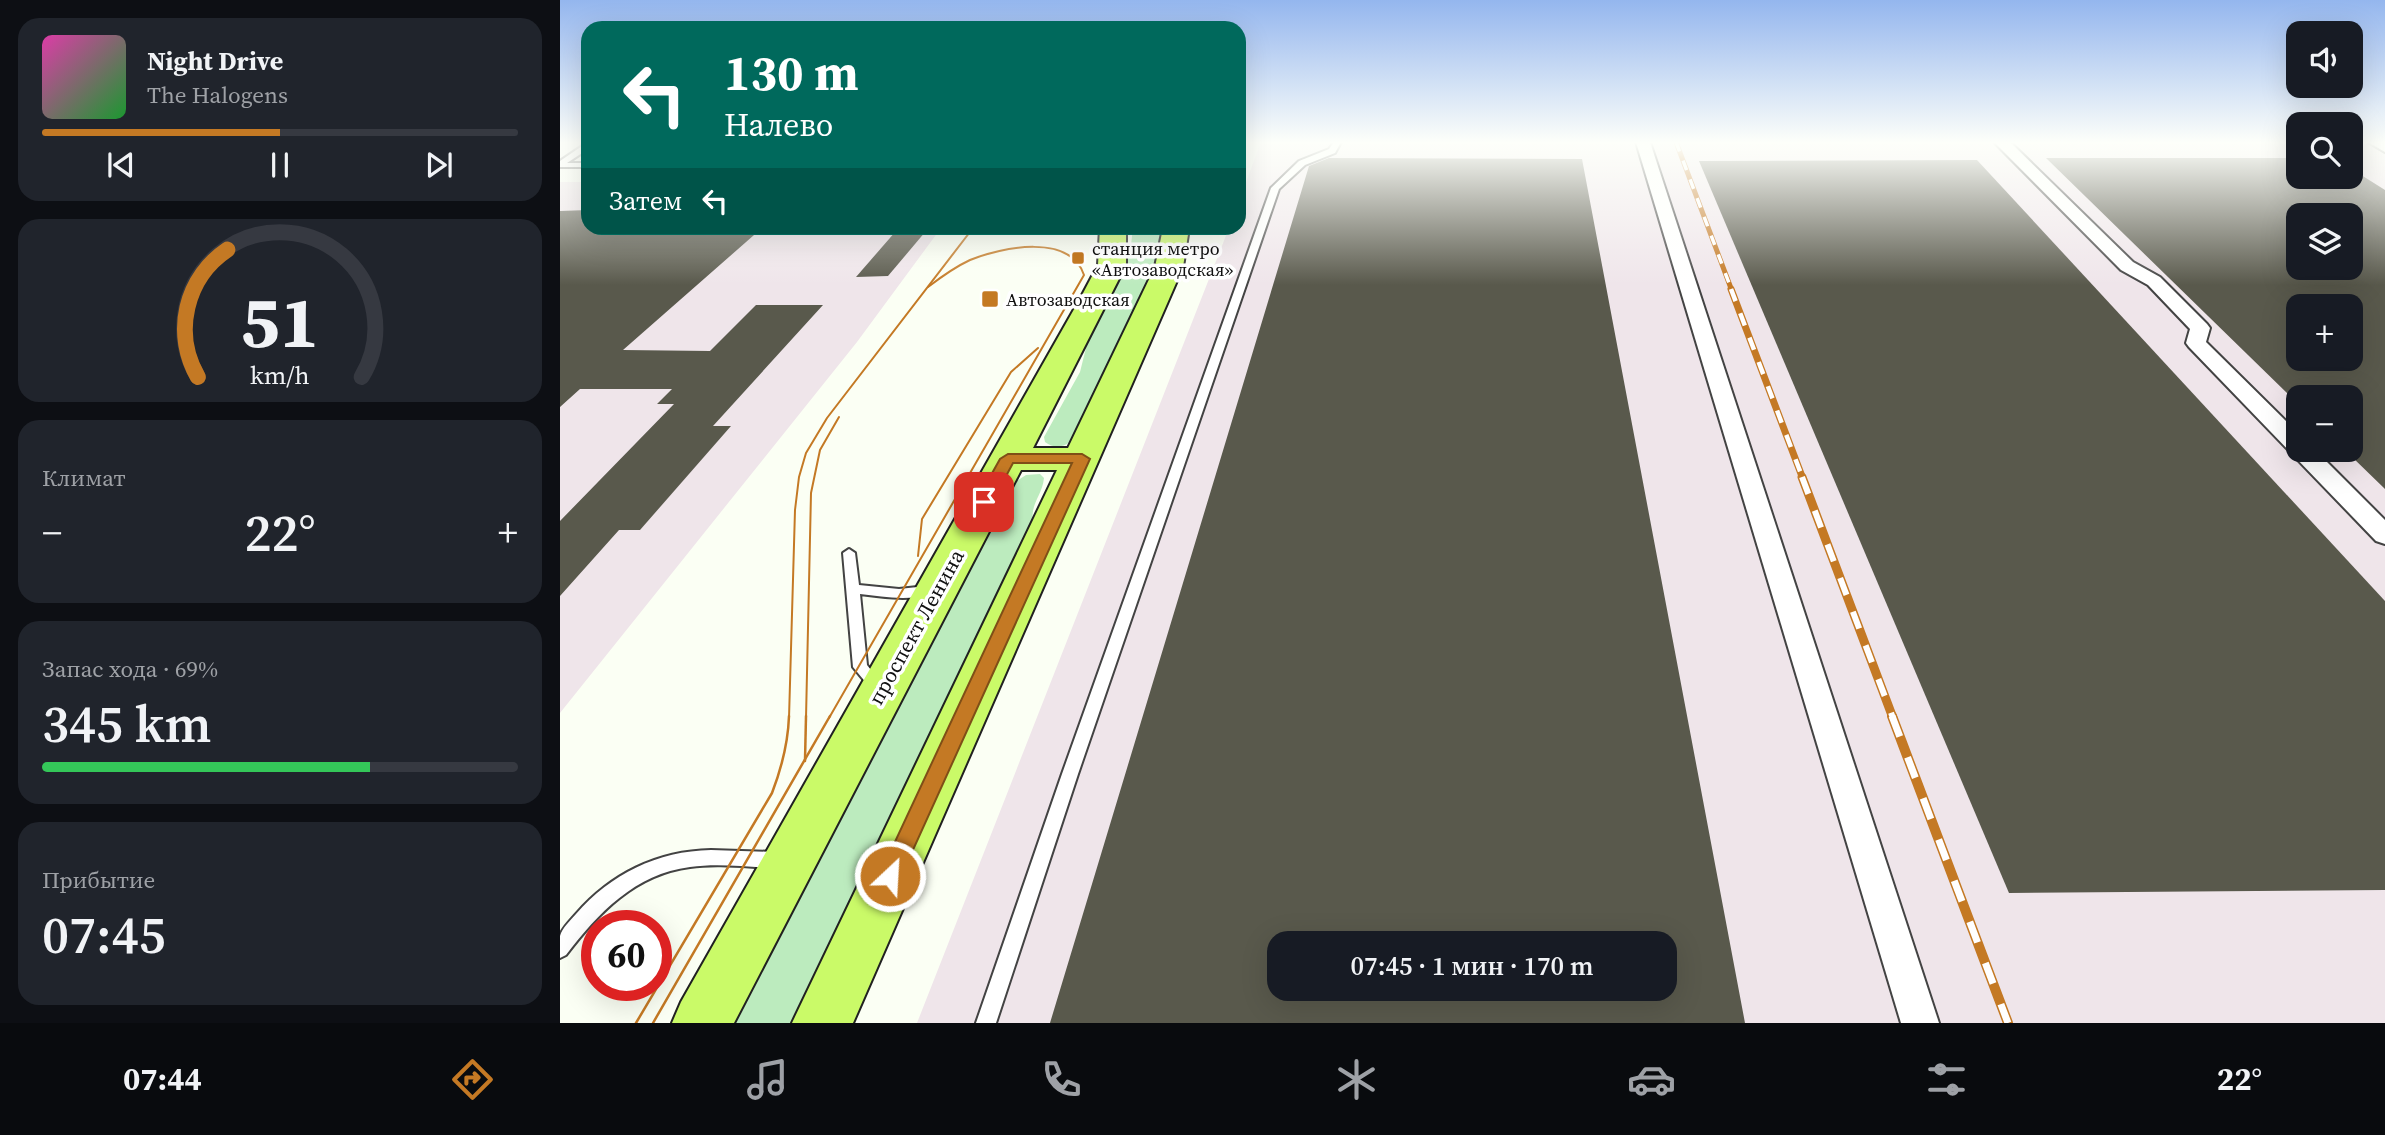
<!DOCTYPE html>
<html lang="ru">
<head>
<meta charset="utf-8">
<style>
  :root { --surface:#171b24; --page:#20242c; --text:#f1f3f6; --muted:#9ea1a6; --line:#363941; --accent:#c47924 }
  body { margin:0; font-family:"Source Serif 4",serif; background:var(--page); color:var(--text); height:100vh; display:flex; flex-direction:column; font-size:26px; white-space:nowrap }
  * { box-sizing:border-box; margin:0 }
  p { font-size:23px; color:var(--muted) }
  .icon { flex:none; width:38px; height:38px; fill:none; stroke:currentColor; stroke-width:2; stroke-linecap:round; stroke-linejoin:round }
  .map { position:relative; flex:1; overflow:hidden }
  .side { display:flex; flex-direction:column; gap:18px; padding:18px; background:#0d0f14; width:560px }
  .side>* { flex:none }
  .top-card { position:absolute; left:21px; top:21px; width:665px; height:214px; border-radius:21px; box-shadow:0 7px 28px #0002; background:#00695c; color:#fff; overflow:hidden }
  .fabs { position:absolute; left:1726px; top:21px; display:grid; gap:14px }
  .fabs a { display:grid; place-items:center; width:77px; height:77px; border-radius:14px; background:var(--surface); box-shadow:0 7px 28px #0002; font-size:35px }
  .speed { position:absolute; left:21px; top:910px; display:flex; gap:14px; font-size:35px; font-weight:700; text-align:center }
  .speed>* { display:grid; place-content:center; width:91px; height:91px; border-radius:50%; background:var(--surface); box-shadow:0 7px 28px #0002; line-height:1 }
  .speed .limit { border:10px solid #d22; background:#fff; color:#111 }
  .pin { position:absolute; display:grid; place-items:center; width:60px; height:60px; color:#fff; margin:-30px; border-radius:14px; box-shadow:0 4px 10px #0006 }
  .me { position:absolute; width:77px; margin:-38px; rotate:25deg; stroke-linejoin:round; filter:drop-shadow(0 0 5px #0008) }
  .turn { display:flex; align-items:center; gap:24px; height:147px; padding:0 28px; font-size:32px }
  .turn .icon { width:91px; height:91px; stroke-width:2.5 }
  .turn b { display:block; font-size:49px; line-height:60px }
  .then { display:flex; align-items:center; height:66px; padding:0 28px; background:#0003; gap:14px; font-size:26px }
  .big { font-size:52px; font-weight:600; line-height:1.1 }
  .side .card { flex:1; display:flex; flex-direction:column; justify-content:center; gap:10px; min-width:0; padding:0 24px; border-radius:21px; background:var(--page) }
  .side .dial { align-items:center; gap:0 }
  .dial svg { height:182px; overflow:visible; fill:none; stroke:var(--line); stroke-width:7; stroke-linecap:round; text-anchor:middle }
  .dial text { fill:var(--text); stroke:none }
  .song { display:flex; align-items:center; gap:21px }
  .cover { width:84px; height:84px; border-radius:10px; background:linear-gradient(135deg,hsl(320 70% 55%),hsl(130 70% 35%)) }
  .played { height:7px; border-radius:4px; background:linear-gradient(90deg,var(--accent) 50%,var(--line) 50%) }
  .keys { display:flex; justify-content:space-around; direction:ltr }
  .heat { display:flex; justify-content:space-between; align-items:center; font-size:38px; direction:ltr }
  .charge { height:10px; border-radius:5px; background:linear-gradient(90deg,#34c759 69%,var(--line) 0) }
  .trip { position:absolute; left:707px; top:931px; width:410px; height:70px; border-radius:21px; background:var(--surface); box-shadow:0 7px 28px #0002; font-weight:600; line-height:70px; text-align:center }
  .tabs { display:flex; height:112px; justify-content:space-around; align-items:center; background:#090b0e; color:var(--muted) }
  .tabs .icon { width:49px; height:49px }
  .tabs .on { color:var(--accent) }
  .tabs b { font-size:32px; color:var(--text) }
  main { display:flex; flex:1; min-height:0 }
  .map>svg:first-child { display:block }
  .industrial { fill:#efe5ea; fill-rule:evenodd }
  .green { fill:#bcebbe }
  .building { fill:#59594c; fill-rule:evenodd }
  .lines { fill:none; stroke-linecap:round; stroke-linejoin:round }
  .service-casing { stroke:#434343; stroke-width:4 }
  .minor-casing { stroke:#434343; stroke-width:4 }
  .primary-casing { stroke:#212121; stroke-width:4 }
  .service { fill:#fff; fill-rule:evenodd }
  .minor { fill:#fff; fill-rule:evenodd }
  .primary { fill:#cafa68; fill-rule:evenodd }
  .tram-far1 { stroke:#c47924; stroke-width:2 }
  .tram { stroke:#c47924; stroke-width:2.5 }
  .rail-far3-casing { stroke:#c47924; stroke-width:5 }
  .rail-far2-casing { stroke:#c47924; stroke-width:7 }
  .rail-far1-casing { stroke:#c47924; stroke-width:9 }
  .rail-casing { stroke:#c47924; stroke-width:10 }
  .rail-far3 { stroke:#fff; stroke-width:3.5; stroke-dasharray:10; stroke-linecap:butt }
  .rail-far2 { stroke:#fff; stroke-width:4.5; stroke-dasharray:13; stroke-linecap:butt }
  .rail-far1 { stroke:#fff; stroke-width:6; stroke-dasharray:18; stroke-linecap:butt }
  .rail { stroke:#fff; stroke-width:7; stroke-dasharray:22; stroke-linecap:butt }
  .route { fill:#c47924; stroke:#7f4f17; stroke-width:2 }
  .poi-dot { fill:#c47924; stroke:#fff; stroke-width:2.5 }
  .labels { text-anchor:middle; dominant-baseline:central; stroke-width:7; stroke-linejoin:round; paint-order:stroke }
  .far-poi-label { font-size:18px; fill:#101010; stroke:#fff; text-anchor:start }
  .street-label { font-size:21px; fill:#101010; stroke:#fff }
</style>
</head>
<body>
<main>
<section class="side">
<div class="card">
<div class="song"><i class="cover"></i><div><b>Night Drive</b><p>The Halogens</p></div></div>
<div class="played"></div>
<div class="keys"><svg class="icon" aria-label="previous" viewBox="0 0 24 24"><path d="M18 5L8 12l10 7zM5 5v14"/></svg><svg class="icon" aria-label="pause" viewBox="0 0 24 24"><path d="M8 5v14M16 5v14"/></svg><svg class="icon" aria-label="next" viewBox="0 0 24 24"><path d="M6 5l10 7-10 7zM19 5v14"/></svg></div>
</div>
<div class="card dial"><svg viewBox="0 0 100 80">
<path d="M14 69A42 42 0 1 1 86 69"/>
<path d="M14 69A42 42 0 0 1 27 13" stroke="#c47924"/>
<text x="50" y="56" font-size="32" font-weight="700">51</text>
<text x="50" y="72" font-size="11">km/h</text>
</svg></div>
<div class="card"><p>Климат</p>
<div class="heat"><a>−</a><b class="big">22°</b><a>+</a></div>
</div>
<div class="card"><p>Запас хода · 69%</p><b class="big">345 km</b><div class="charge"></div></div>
<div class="card"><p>Прибытие</p><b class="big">07:45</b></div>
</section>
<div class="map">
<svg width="1825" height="1023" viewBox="0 0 1825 1023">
  <rect width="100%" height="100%" fill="#fbfff4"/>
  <!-- industrial -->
  <g class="industrial">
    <path d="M701 142H1738V177H1790V142H1825V1023H357L669 228H679V201ZM1738 215H1790V268H1738ZM1738 306H1790V359H1738ZM1738 397H1790V450H1738ZM719 943H1104V989H719Z"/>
    <path d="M0 182H28V228H381L297 342 0 713Z"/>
  </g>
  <!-- green -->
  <g class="green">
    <path d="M573 228H600V254L519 433C511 444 498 452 485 442L484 437 520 372 529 336 566 261 571 245Z"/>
    <path d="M480 474 484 478C482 497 470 502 473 524L232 1023H166L452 484 466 475Z"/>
  </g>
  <!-- building -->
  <g class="building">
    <path d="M769 158 1022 159 1185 1023H490L749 166ZM719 943H1104V989H719Z"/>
    <path d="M1486 158H1738V177H1790V168L1825 190V489L1790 455V397H1731ZM1738 215H1790V268H1738ZM1738 306H1790V359H1738Z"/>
    <path d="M1417 160 1825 601V890L1449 893 1139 161Z"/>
    <path d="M28 210V228H202L63 350 150 351 196 305H263L153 426H171L80 530H59L0 596V521L114 404H97L112 389H20L0 407V211Z"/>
    <path d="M336 231H366L328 276 296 277Z"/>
  </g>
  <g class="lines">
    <!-- service casing -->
    <g class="service-casing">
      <g id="service">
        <path d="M774 142H781L775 153 745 165 719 189 518 774 436 1023H416L502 774 711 188 739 161 769 149Z"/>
        <path d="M25 144H28V149L7 163H28V167H0V161Z"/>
        <path d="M289 549 295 553 299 585 339 589 367 586 372 588 374 591 372 594C348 601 324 597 300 594L307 665 324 686 322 690 317 692 312 690 293 667 283 553Z"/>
        <path d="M151 850 216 852 222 854 224 860 222 866 216 868C187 867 158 863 130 867 75 874 38 913 6 955L0 958C0 951 0 943 0 936 2 928 11 920 16 914 51 874 97 851 151 850Z"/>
      </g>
    </g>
    <!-- minor casing -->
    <g class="minor-casing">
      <g id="minor">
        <path d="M1076 142H1090L1379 1023H1341Z"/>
        <path d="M1434 142H1450L1573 262 1600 277 1647 324 1650 328 1646 342 1738 433V450H1755L1825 520V544L1816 541 1629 347 1626 343 1630 329 1588 285 1561 270Z"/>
        <path d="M1808 142H1825V152Z"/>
      </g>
    </g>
    <!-- primary casing -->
    <g class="primary-casing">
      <path id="primary" d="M540 228H566V265L473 448H508L595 267 603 228H629L623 267 293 1023H232L497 470H461L174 1023H112L121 1002 521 297 538 265Z"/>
    </g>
    <!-- service -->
    <use href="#service" class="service"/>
    <!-- minor -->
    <use href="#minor" class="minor"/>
    <!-- primary -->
    <use href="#primary" class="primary"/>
    <!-- tram-far1 -->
    <g class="tram-far1">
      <path d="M358 556 362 519 451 372 478 348"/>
      <path d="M229 718 235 510 239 477 246 453 267 418 413 228"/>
      <path d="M246 718 251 493 260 450 279 417"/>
      <path d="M269 718 524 275C510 233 442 247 410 260 395 267 381 277 368 287"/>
    </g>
    <!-- tram -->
    <g class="tram">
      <path d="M245 761 246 716"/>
      <path d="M76 1023 212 793C222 767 228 744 229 716"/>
      <path d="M93 1023 270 716"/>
    </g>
    <!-- rail-far3 casing -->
    <g class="rail-far3-casing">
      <path id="rail-far3" d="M1116 142 1172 291"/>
    </g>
    <!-- rail-far2 casing -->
    <g class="rail-far2-casing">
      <path id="rail-far2" d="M1171 289 1243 479"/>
    </g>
    <!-- rail-far1 casing -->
    <g class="rail-far1-casing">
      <path id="rail-far1" d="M1242 477 1333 718"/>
    </g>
    <!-- rail casing -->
    <g class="rail-casing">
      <path id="rail" d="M1332 716 1448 1023"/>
    </g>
    <!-- rail-far3 -->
    <use href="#rail-far3" class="rail-far3"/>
    <!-- rail-far2 -->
    <use href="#rail-far2" class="rail-far2"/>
    <!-- rail-far1 -->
    <use href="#rail-far1" class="rail-far1"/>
    <!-- rail -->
    <use href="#rail" class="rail"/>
  </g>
  <!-- sky -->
  <linearGradient id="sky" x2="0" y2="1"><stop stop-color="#94b6ee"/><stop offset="0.5" stop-color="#fdfffa"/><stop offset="1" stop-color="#fdfffa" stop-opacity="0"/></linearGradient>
  <rect width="1825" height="285" fill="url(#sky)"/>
  <!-- route -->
  <path class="route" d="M448 454H522L530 459 338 883 330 886 322 883 319 876 512 463H453L430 506H418L416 502 440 459Z"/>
  <!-- markers -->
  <g class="poi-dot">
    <rect x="511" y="251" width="14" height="14" rx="3.5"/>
    <rect x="421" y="290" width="18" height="18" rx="3.5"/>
  </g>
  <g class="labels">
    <!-- far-poi labels -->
    <g class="far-poi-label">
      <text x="532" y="248">станция метро<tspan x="532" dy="21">«Автозаводская»</tspan></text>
      <text x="446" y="299">Автозаводская</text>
    </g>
    <!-- street labels -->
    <g class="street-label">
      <text transform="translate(356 627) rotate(-61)">проспект Ленина</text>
    </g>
  </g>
</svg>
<div class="fabs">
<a><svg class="icon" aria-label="sound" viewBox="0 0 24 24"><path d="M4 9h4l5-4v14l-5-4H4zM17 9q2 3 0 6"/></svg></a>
<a><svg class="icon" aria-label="search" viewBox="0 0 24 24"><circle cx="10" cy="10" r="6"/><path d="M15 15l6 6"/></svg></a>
<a><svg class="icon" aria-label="layers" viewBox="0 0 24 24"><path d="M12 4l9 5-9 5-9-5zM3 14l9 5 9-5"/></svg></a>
<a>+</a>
<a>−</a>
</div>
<div class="speed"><div class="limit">60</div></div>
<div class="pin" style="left:424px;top:502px;background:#d93025"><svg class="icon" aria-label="arrive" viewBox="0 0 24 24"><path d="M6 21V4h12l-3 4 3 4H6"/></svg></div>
<svg class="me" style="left:330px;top:876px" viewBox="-20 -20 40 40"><circle r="17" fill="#c47924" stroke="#fff" stroke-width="3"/><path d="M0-11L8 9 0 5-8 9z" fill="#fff"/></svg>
<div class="trip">07:45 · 1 мин · 170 m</div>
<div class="top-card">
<div class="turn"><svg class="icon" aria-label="left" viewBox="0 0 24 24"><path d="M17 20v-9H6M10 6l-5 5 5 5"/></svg><div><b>130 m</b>Налево</div></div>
<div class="then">Затем<svg class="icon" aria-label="left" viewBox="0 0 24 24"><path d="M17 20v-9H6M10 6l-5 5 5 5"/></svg></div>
</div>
</div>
</main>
<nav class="tabs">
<b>07:44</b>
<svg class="icon on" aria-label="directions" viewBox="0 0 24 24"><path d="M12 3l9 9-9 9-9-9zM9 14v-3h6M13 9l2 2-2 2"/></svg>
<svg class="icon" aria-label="music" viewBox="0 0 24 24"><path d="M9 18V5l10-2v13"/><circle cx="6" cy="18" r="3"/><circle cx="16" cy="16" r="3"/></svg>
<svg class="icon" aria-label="phone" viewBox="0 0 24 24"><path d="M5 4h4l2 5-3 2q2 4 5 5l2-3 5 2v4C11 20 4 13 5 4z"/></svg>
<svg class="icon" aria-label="climate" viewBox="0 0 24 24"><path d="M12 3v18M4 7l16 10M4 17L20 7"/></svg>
<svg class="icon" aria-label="car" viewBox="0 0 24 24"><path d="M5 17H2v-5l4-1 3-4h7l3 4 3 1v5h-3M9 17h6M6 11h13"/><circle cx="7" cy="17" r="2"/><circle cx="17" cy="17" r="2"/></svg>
<svg class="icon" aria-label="filters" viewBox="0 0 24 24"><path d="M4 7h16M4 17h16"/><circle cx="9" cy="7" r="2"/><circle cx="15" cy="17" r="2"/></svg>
<b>22°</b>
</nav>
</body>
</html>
